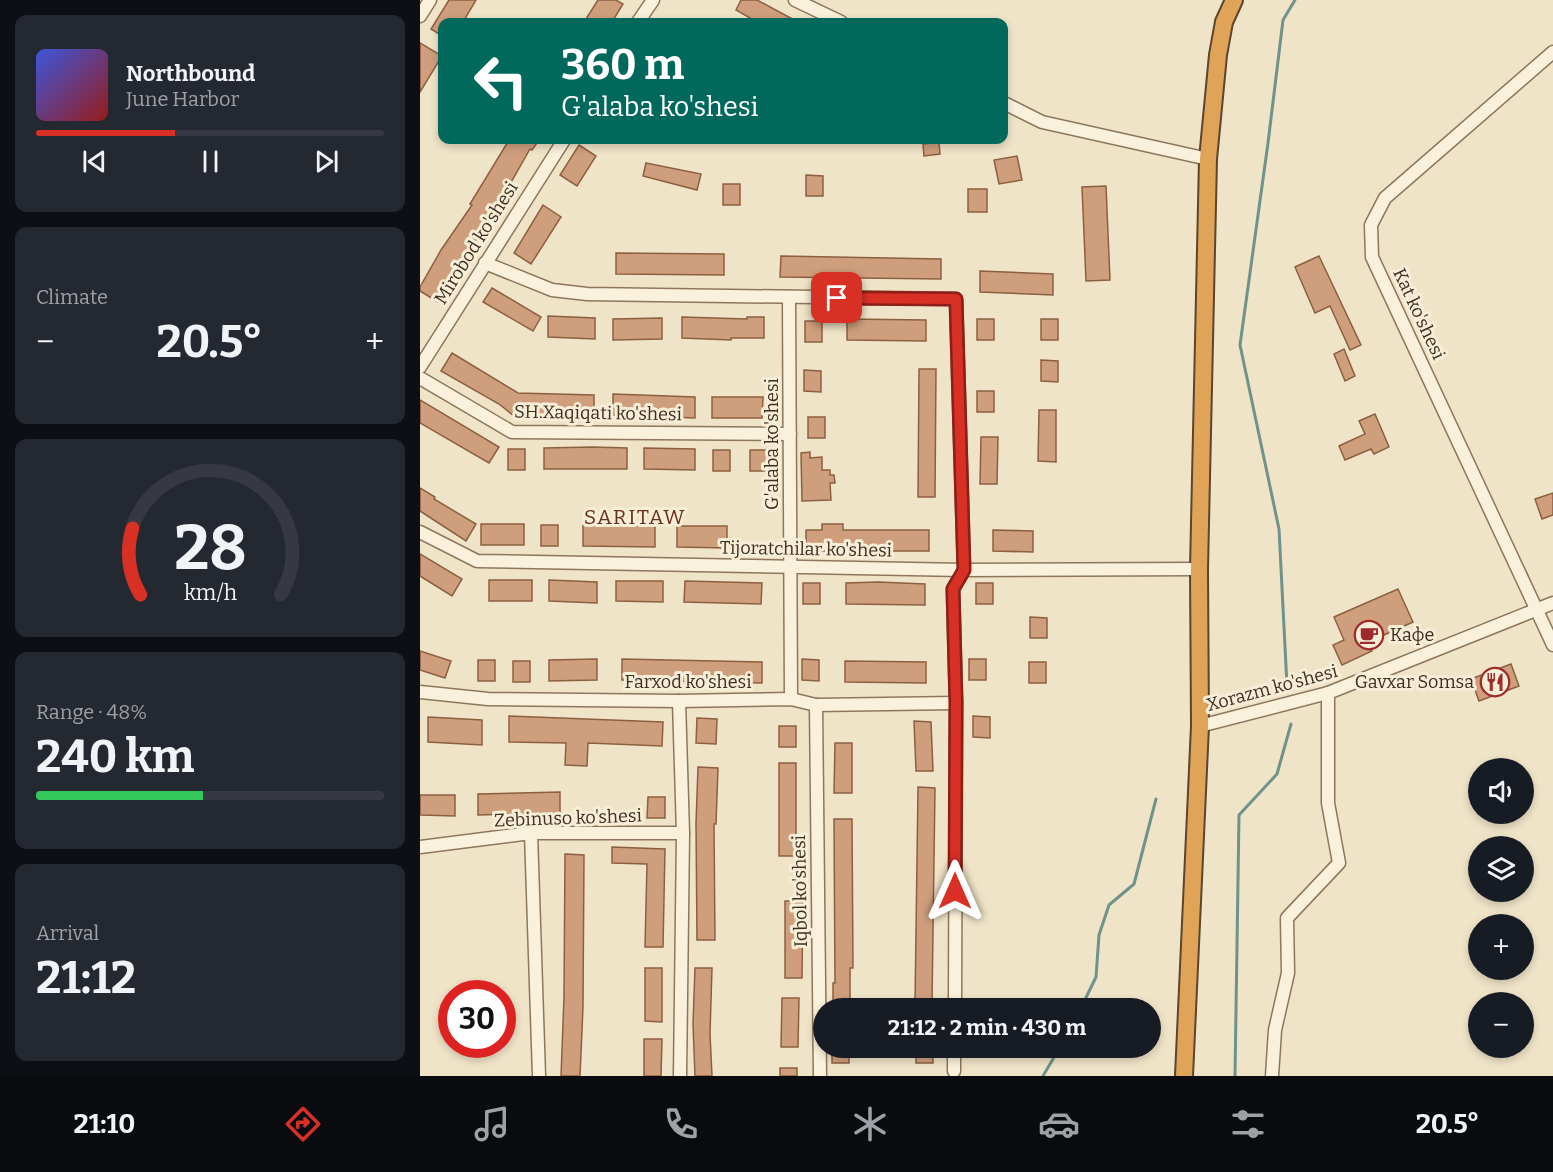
<!DOCTYPE html>
<html lang="en">
<head>
<meta charset="utf-8">
<style>
  :root { --surface:#171b24; --page:#242831; --text:#f1f3f6; --muted:#9ea1a6; --line:#363941; --accent:#d93025 }
  body { margin:0; font-family:Bitter,serif; background:var(--page); color:var(--text); height:100vh; display:flex; flex-direction:column; font-size:22px; white-space:nowrap }
  * { box-sizing:border-box; margin:0 }
  p { font-size:20px; color:var(--muted) }
  .icon { flex:none; width:33px; height:33px; fill:none; stroke:currentColor; stroke-width:2; stroke-linecap:round; stroke-linejoin:round }
  .map { position:relative; flex:1; overflow:hidden }
  .side { display:flex; flex-direction:column; gap:15px; padding:15px; background:#0d0f14; width:420px }
  .side>* { flex:none }
  .guide { position:absolute; left:18px; top:18px; width:570px; height:126px; border-radius:12px; box-shadow:0 3px 9px #0003; background:#00695c; color:#fff; overflow:hidden }
  .tools { position:absolute; left:1048px; top:758px; display:grid; gap:12px }
  .tools a { display:grid; place-items:center; width:66px; height:66px; border-radius:50%; background:var(--surface); box-shadow:0 3px 9px #0003; font-size:30px }
  .speed { position:absolute; left:18px; top:980px; display:flex; gap:12px; font-size:30px; font-weight:700; text-align:center }
  .speed>* { display:grid; place-content:center; width:78px; height:78px; border-radius:50%; background:var(--surface); box-shadow:0 3px 9px #0003; line-height:1 }
  .speed .limit { border:9px solid #d22; background:#fff; color:#111 }
  .pin { position:absolute; display:grid; place-items:center; width:51px; height:51px; color:#fff; margin:-26px; border-radius:12px; box-shadow:0 3px 9px #0006 }
  .me { position:absolute; width:66px; margin:-33px; rotate:0deg; stroke-linejoin:round; filter:drop-shadow(0 0 4px #0008) }
  .turn { display:flex; align-items:center; gap:21px; height:126px; padding:0 24px; font-size:27px }
  .turn .icon { width:78px; height:78px; stroke-width:2.5 }
  .turn b { display:block; font-size:42px; line-height:51px }
  .big { font-size:45px; font-weight:700; line-height:1.1 }
  .side .tile { flex:1; display:flex; flex-direction:column; justify-content:center; gap:9px; min-width:0; padding:0 21px; border-radius:12px; background:var(--page) }
  .side .dial { align-items:center; gap:0 }
  .dial svg { height:156px; overflow:visible; fill:none; stroke:var(--line); stroke-width:7; stroke-linecap:round; text-anchor:middle }
  .dial text { fill:var(--text); stroke:none }
  .song { display:flex; align-items:center; gap:18px }
  .cover { width:72px; height:72px; border-radius:9px; background:linear-gradient(135deg,hsl(230 70% 55%),hsl(0 70% 35%)) }
  .played { height:6px; border-radius:3px; background:linear-gradient(90deg,var(--accent) 40%,var(--line) 40%) }
  .keys { display:flex; justify-content:space-around; direction:ltr }
  .heat { display:flex; justify-content:space-between; align-items:center; font-size:33px; direction:ltr }
  .charge { height:9px; border-radius:4px; background:linear-gradient(90deg,#34c759 48%,var(--line) 0) }
  .trip { position:absolute; left:393px; top:998px; width:348px; height:60px; border-radius:30px; background:var(--surface); box-shadow:0 3px 9px #0003; font-weight:700; line-height:60px; text-align:center }
  .menu { display:flex; height:96px; justify-content:space-around; align-items:center; background:#090b0e; color:var(--muted) }
  .menu .icon { width:42px; height:42px }
  .menu .current { color:var(--accent) }
  .menu b { font-size:27px; color:var(--text) }
  main { display:flex; flex:1; min-height:0 }
  .map>svg:first-child { display:block }
  .lines { fill:none; stroke-linecap:round; stroke-linejoin:round }
  .stream { stroke:#6f938a; stroke-width:3 }
  .building { fill:#cf9f7d; stroke:#8d5f41; stroke-width:1.5 }
  .minor-casing { stroke:#8d765c; stroke-width:15 }
  .highway-casing { stroke:#5b4430; stroke-width:20 }
  .minor { stroke:#faf1dc; stroke-width:12 }
  .highway { stroke:#e0a458; stroke-width:16 }
  .route-casing { stroke:#8d1f18; stroke-width:15 }
  .route { stroke:#d93025; stroke-width:10 }
  .labels { text-anchor:middle; dominant-baseline:central; stroke-width:6; stroke-linejoin:round; paint-order:stroke }
  .street-label { font-size:18px; fill:#3d2e20; stroke:#f7eed8 }
  .poi-label { font-size:18px; fill:#3d2e20; stroke:#f7eed8; text-anchor:start }
  .quarter-label { font-size:21px; letter-spacing:1.5px; fill:#6b2e1e; stroke:#f7eed8 }
</style>
</head>
<body>
<main>
<section class="side">
<div class="tile">
<div class="song"><i class="cover"></i><div><b>Northbound</b><p>June Harbor</p></div></div>
<div class="played"></div>
<div class="keys"><svg class="icon" aria-label="previous" viewBox="0 0 24 24"><path d="M18 5L8 12l10 7zM5 5v14"/></svg><svg class="icon" aria-label="pause" viewBox="0 0 24 24"><path d="M8 5v14M16 5v14"/></svg><svg class="icon" aria-label="next" viewBox="0 0 24 24"><path d="M6 5l10 7-10 7zM19 5v14"/></svg></div>
</div>
<div class="tile"><p>Climate</p>
<div class="heat"><a>−</a><b class="big">20.5°</b><a>+</a></div>
</div>
<div class="tile dial"><svg viewBox="0 0 100 80">
<path d="M14 69A42 42 0 1 1 86 69"/>
<path d="M14 69A42 42 0 0 1 10 35" stroke="#d93025"/>
<text x="50" y="56" font-size="32" font-weight="700">28</text>
<text x="50" y="72" font-size="11">km/h</text>
</svg></div>
<div class="tile"><p>Range · 48%</p><b class="big">240 km</b><div class="charge"></div></div>
<div class="tile"><p>Arrival</p><b class="big">21:12</b></div>
</section>
<div class="map">
<svg width="1133" height="1076" viewBox="0 0 1133 1076">
  <rect width="100%" height="100%" fill="#f0e4c8"/>
  <g class="lines">
    <!-- stream -->
    <g class="stream">
      <path d="M867 686 859 529 820 345 848 143 863 20 875 0"/>
      <path d="M661 1008 676 977 679 935 689 905 714 884 736 799"/>
      <path d="M623 1076 640 1047"/>
      <path d="M815 1076 819 815 857 774 871 724"/>
    </g>
  </g>
  <!-- building -->
  <g class="building">
    <path d="M29 0H56L43 22H22V36L11 29Z"/>
    <path d="M178 0H196L203 4 192 22H164Z"/>
    <path d="M321 0H337L378 22H337L316 10Z"/>
    <path d="M0 43 22 56 0 92Z"/>
    <path d="M89 140H119L112 150 110 149 60 237 58 236 45 257 18 302 0 291V287L21 250 52 205 50 204Z"/>
    <path d="M519 142 520 154 504 156 503 144Z"/>
    <path d="M159 145 176 156 157 186 140 175Z"/>
    <path d="M597 156 602 180 579 184 574 160Z"/>
    <path d="M226 163 281 174 277 190 223 176Z"/>
    <path d="M386 175 403 176V196H386Z"/>
    <rect x="303" y="184" width="17" height="21"/>
    <path d="M686 186 690 280 666 281 662 187Z"/>
    <rect x="548" y="189" width="19" height="23"/>
    <path d="M123 205 141 217 111 264 94 253Z"/>
    <path d="M196 253 304 254V275L196 274Z"/>
    <path d="M361 256 521 259V279L360 277Z"/>
    <path d="M899 256 941 345 930 350 910 306 895 313 875 267Z"/>
    <path d="M560 271 633 274V295L560 292Z"/>
    <path d="M72 288 121 317 113 331 63 302Z"/>
    <path d="M128 316 175 318V339L128 337Z"/>
    <path d="M262 317 327 319V317H344V338H311V340L262 338Z"/>
    <path d="M242 318V339L193 340V319Z"/>
    <path d="M427 319 506 320V341L427 340Z"/>
    <rect x="557" y="319" width="17" height="21"/>
    <rect x="621" y="319" width="17" height="21"/>
    <rect x="385" y="321" width="17" height="21"/>
    <path d="M924 349 935 376 925 381 914 354Z"/>
    <path d="M32 353 98 393 174 395V416H94L79 404 21 371Z"/>
    <path d="M621 360 638 361V382L621 381Z"/>
    <path d="M499 369H516L515 497H498Z"/>
    <path d="M384 370 401 371V392L384 391Z"/>
    <rect x="557" y="391" width="17" height="21"/>
    <path d="M193 394 275 397V418L193 415Z"/>
    <path d="M292 397H343L342 418H292Z"/>
    <path d="M0 400 79 447 69 463 0 423Z"/>
    <path d="M619 410H636V462L618 461Z"/>
    <path d="M955 414 969 447 954 454 951 449 925 460 919 446 945 434 939 421Z"/>
    <rect x="388" y="417" width="17" height="21"/>
    <path d="M561 437H578L577 484H560Z"/>
    <path d="M173 447 207 448V469H124V448Z"/>
    <path d="M224 448 275 449V470L224 469Z"/>
    <rect x="88" y="449" width="17" height="21"/>
    <rect x="293" y="450" width="17" height="21"/>
    <rect x="330" y="450" width="17" height="21"/>
    <path d="M390 452V458L402 457V470H410V475H414L415 483H410L411 500 382 501 381 453Z"/>
    <path d="M0 488 15 497 14 499 56 524 46 541 0 511Z"/>
    <path d="M1133 493V515L1122 519 1115 499Z"/>
    <rect x="61" y="524" width="43" height="21"/>
    <path d="M402 524H423V530H509V551H386V530H402Z"/>
    <rect x="121" y="525" width="17" height="21"/>
    <path d="M163 525 235 526V547L163 546Z"/>
    <path d="M257 526H307V548L257 547Z"/>
    <path d="M573 530 613 531V552L573 551Z"/>
    <path d="M0 554 42 579 32 596 0 576Z"/>
    <rect x="69" y="580" width="43" height="21"/>
    <path d="M129 580 177 582V603L129 601Z"/>
    <path d="M196 581H243V602L196 601Z"/>
    <path d="M265 581 342 583 341 604 264 602Z"/>
    <path d="M458 582 505 584V605L426 604V583Z"/>
    <rect x="383" y="583" width="17" height="21"/>
    <rect x="556" y="583" width="17" height="21"/>
    <path d="M978 589 993 622 948 642 952 651 922 665 913 645 924 640 914 617Z"/>
    <path d="M610 617 627 618V638H610Z"/>
    <path d="M0 651 31 661 25 678 0 670Z"/>
    <path d="M177 659V680L129 681V660Z"/>
    <path d="M202 659 342 662V683L202 680Z"/>
    <path d="M382 659 399 660V681L382 680Z"/>
    <rect x="549" y="659" width="17" height="21"/>
    <rect x="58" y="660" width="17" height="21"/>
    <rect x="93" y="661" width="17" height="21"/>
    <path d="M425 661 506 662V683L425 682Z"/>
    <rect x="609" y="662" width="17" height="21"/>
    <path d="M1091 664 1099 686 1059 701 1051 679Z"/>
    <path d="M89 716 243 722 242 746 168 743 167 766 145 765 146 743 89 742Z"/>
    <path d="M553 716 570 717V738L553 737Z"/>
    <path d="M8 717 62 720V745L8 742Z"/>
    <path d="M277 718 297 719 296 744 276 743Z"/>
    <path d="M494 721 511 722 513 771H496Z"/>
    <rect x="359" y="726" width="17" height="21"/>
    <path d="M415 743H432V793H414Z"/>
    <rect x="359" y="763" width="17" height="93"/>
    <path d="M278 767 298 768 296 824H294L295 940H277L276 823Z"/>
    <path d="M498 787 515 788 512 1004H495Z"/>
    <path d="M140 792V813L58 815V794Z"/>
    <path d="M0 795H35V816L0 815Z"/>
    <path d="M228 797H245V818H227Z"/>
    <path d="M414 819H432L433 968H430V1004H413V983H415Z"/>
    <path d="M192 847 245 849 243 947H225L227 864 192 863Z"/>
    <path d="M145 854 164 855 163 1007 160 1076H141L144 997Z"/>
    <path d="M365 901H383L382 978H365Z"/>
    <path d="M225 968H242V1022L225 1021Z"/>
    <path d="M275 968H292L290 1034 292 1076H275L273 1024Z"/>
    <path d="M362 998H379L378 1047H361Z"/>
    <path d="M224 1039H242L241 1076H224Z"/>
    <rect x="412" y="1047" width="17" height="16"/>
    <rect x="496" y="1047" width="17" height="16"/>
    <rect x="360" y="1068" width="17" height="8"/>
  </g>
  <g class="lines">
    <!-- minor casing -->
    <g class="minor-casing">
      <g id="minor">
        <path d="M375 0 421 22"/>
        <path d="M0 16 10 0"/>
        <path d="M218 22 233 0"/>
        <path d="M1133 52 965 198 951 225 952 257 1133 645"/>
        <path d="M584 103 622 122 788 159"/>
        <path d="M65 263 132 290 167 294 536 299 544 570 533 589 536 703 535 1008"/>
        <path d="M369 297 371 699"/>
        <path d="M0 367 144 140"/>
        <path d="M0 378 92 432 370 434"/>
        <path d="M0 532 57 561 544 570 779 569"/>
        <path d="M0 692 68 699 259 701 371 699 396 705 536 703"/>
        <path d="M259 701 263 833 260 1076"/>
        <path d="M396 705 400 1076"/>
        <path d="M780 726 908 693 1133 603"/>
        <path d="M111 833 119 1076"/>
        <path d="M0 847 111 833H263"/>
        <path d="M534 1071V1047"/>
        <path d="M852 1076 855 1030 868 973 867 918 919 863 908 803V693"/>
      </g>
    </g>
    <!-- highway casing -->
    <g class="highway-casing">
      <path id="highway" d="M764 1076 780 726 779 569 788 159 798 55 804 22 814 0"/>
    </g>
    <!-- minor -->
    <use href="#minor" class="minor"/>
    <!-- highway -->
    <use href="#highway" class="highway"/>
  </g>
  <g class="lines">
    <!-- route casing -->
    <g class="route-casing">
      <path id="route" d="M417 298 536 299 544 570 533 589 536 703 535 891"/>
    </g>
    <!-- route -->
    <use href="#route" class="route"/>
  </g>
  <!-- icons -->
  <defs>
    <g id="cafe-ring" transform="scale(1.5)"><circle r="9.5" fill="#f7eed8" stroke="#9e2a2b" stroke-width="1.5"/><path d="M-5.5-4.5H6V0H3Q3 3.5 0 3.5H-2.5Q-5.5 3.5-5.5 0ZM3-3.2v2h1.7v-2ZM-6 4.5H4V6H-6Z" fill="#9e2a2b"/></g>
    <g id="restaurant-ring" transform="scale(1.5)"><circle r="9.5" fill="#f7eed8" stroke="#9e2a2b" stroke-width="1.5"/><path d="M-5-6h1v4h1v-4h1v4h1v-4h1v5L-1.5 .5V6h-2V.5L-5-1ZM5-6V6H3V1.5H1.5Q1.5-4 5-6Z" fill="#9e2a2b"/></g>
  </defs>
  <g fill-rule="evenodd">
    <use href="#cafe-ring" x="949" y="635"/>
    <use href="#restaurant-ring" x="1075" y="682"/>
  </g>
  <g class="labels">
    <!-- street labels -->
    <g class="street-label">
      <text transform="translate(56 243) rotate(-58)">Mirobod ko'shesi</text>
      <text transform="translate(999 314) rotate(65)">Kat ko'shesi</text>
      <text transform="translate(178 413) rotate(1)">SH.Xaqiqati ko'shesi</text>
      <text transform="translate(352 444) rotate(-90)">G'alaba ko'shesi</text>
      <text transform="translate(386 549) rotate(1)">Tijoratchilar ko'shesi</text>
      <text x="268" y="682">Farxod ko'shesi</text>
      <text transform="translate(852 688) rotate(-15)">Xorazm ko'shesi</text>
      <text transform="translate(148 818) rotate(-2)">Zebinuso ko'shesi</text>
      <text transform="translate(380 891) rotate(-91)">Iqbol ko'shesi</text>
    </g>
    <!-- poi labels -->
    <g class="poi-label">
      <text x="970" y="635">Кафе</text>
      <text x="1054" y="682" text-anchor="end">Gavxar Somsa</text>
    </g>
    <!-- quarter labels -->
    <g class="quarter-label">
      <text x="215" y="517">SARITAW</text>
    </g>
  </g>
</svg>
<div class="tools">
<a><svg class="icon" aria-label="sound" viewBox="0 0 24 24"><path d="M4 9h4l5-4v14l-5-4H4zM17 9q2 3 0 6"/></svg></a>
<a><svg class="icon" aria-label="layers" viewBox="0 0 24 24"><path d="M12 4l9 5-9 5-9-5zM3 14l9 5 9-5"/></svg></a>
<a>+</a>
<a>−</a>
</div>
<div class="speed"><div class="limit">30</div></div>
<div class="pin" style="left:417px;top:298px;background:#d93025"><svg class="icon" aria-label="arrive" viewBox="0 0 24 24"><path d="M6 21V4h12l-3 4 3 4H6"/></svg></div>
<svg class="me" style="left:535px;top:891px" viewBox="-20 -20 40 40"><path d="M0-17L14 15 0 8-14 15z" fill="#d93025" stroke="#fff" stroke-width="4"/></svg>
<div class="trip">21:12 · 2 min · 430 m</div>
<div class="guide">
<div class="turn"><svg class="icon" aria-label="left" viewBox="0 0 24 24"><path d="M17 20v-9H6M10 6l-5 5 5 5"/></svg><div><b>360 m</b>G'alaba ko'shesi</div></div>
</div>
</div>
</main>
<nav class="menu">
<b>21:10</b>
<svg class="icon current" aria-label="directions" viewBox="0 0 24 24"><path d="M12 3l9 9-9 9-9-9zM9 14v-3h6M13 9l2 2-2 2"/></svg>
<svg class="icon" aria-label="music" viewBox="0 0 24 24"><path d="M9 18V5l10-2v13"/><circle cx="6" cy="18" r="3"/><circle cx="16" cy="16" r="3"/></svg>
<svg class="icon" aria-label="phone" viewBox="0 0 24 24"><path d="M5 4h4l2 5-3 2q2 4 5 5l2-3 5 2v4C11 20 4 13 5 4z"/></svg>
<svg class="icon" aria-label="climate" viewBox="0 0 24 24"><path d="M12 3v18M4 7l16 10M4 17L20 7"/></svg>
<svg class="icon" aria-label="car" viewBox="0 0 24 24"><path d="M5 17H2v-5l4-1 3-4h7l3 4 3 1v5h-3M9 17h6M6 11h13"/><circle cx="7" cy="17" r="2"/><circle cx="17" cy="17" r="2"/></svg>
<svg class="icon" aria-label="filters" viewBox="0 0 24 24"><path d="M4 7h16M4 17h16"/><circle cx="9" cy="7" r="2"/><circle cx="15" cy="17" r="2"/></svg>
<b>20.5°</b>
</nav>
</body>
</html>
